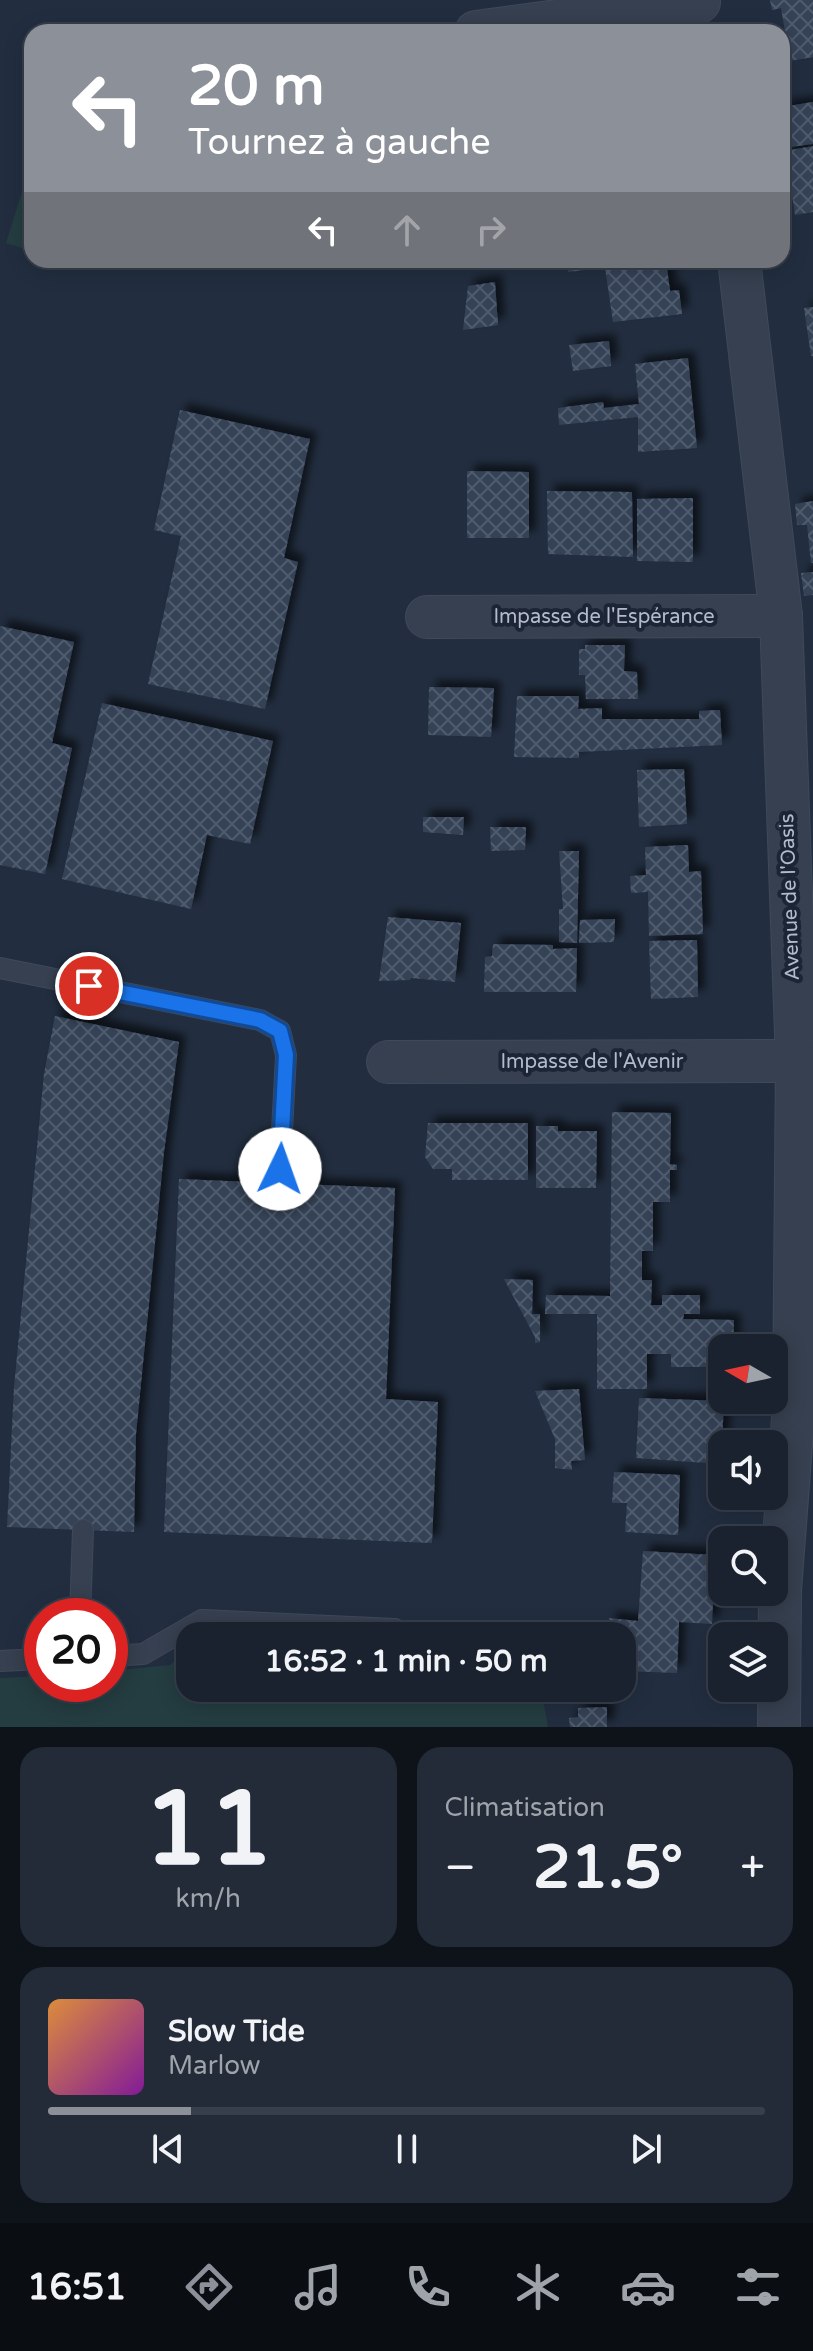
<!DOCTYPE html>
<html lang="fr">
<head>
<meta charset="utf-8">
<style>
  :root { --surface:#1a2230; --page:#232a38; --text:#f1f3f6; --muted:#9fa4ab; --line:#383f4c; --accent:#8c9099 }
  body { margin:0; font-family:"Varela Round",sans-serif; background:var(--page); color:var(--text); height:100vh; display:flex; flex-direction:column; font-size:30px; white-space:nowrap }
  * { box-sizing:border-box; margin:0 }
  p { font-size:26px; color:var(--muted) }
  .icon { flex:none; width:44px; height:44px; fill:none; stroke:currentColor; stroke-width:2; stroke-linecap:round; stroke-linejoin:round }
  .map { position:relative; height:1727px; overflow:hidden }
  .side { display:flex; flex-direction:column; gap:20px; padding:20px; background:#0e131a; flex:1 }
  .side>* { flex:none }
  .hud { position:absolute; left:24px; top:24px; width:766px; height:244px; border-radius:24px; box-shadow:0 4px 20px #0003,0 0 0 2px var(--line); background:#8c9099; color:#fff; overflow:hidden }
  .needle { width:52px; rotate:279deg }
  .buttons { position:absolute; left:708px; top:1334px; display:grid; gap:16px }
  .buttons a { display:grid; place-items:center; width:80px; height:80px; border-radius:16px; background:var(--surface); box-shadow:0 4px 20px #0003,0 0 0 2px var(--line); font-size:40px }
  .speed { position:absolute; left:24px; top:1598px; display:flex; gap:16px; font-size:40px; font-weight:700; text-align:center }
  .speed>* { display:grid; place-content:center; width:104px; height:104px; border-radius:50%; background:var(--surface); box-shadow:0 4px 20px #0003,0 0 0 2px var(--line); line-height:1 }
  .speed .limit { border:12px solid #d22; background:#fff; color:#111 }
  .pin { position:absolute; display:grid; place-items:center; width:68px; height:68px; color:#fff; margin:-34px; border:4px solid #fff; border-radius:50%; box-shadow:0 2px 8px #0007 }
  .me { position:absolute; width:88px; margin:-44px; rotate:3deg; stroke-linejoin:round; filter:drop-shadow(0 0 6px #0008) }
  .turn { display:flex; align-items:center; gap:28px; height:168px; padding:0 32px; font-size:36px }
  .turn .icon { width:104px; height:104px; stroke-width:2.5 }
  .turn b { display:block; font-size:56px; line-height:68px }
  .lanes { display:flex; align-items:center; height:76px; padding:0 32px; background:#0003; justify-content:center; gap:40px; direction:ltr }
  .lanes .off { opacity:.35 }
  .big { font-size:60px; font-weight:700; line-height:1.1 }
  .side .widget { flex:1; display:flex; flex-direction:column; justify-content:center; gap:12px; min-width:0; padding:0 28px; border-radius:24px; background:var(--page) }
  .side .dial { align-items:center; gap:0 }
  .dial b { font-size:104px; line-height:1 }
  .song { display:flex; align-items:center; gap:24px }
  .cover { width:96px; height:96px; border-radius:12px; background:linear-gradient(135deg,hsl(30 70% 55%),hsl(290 70% 35%)) }
  .played { height:8px; border-radius:4px; background:linear-gradient(90deg,var(--accent) 20%,var(--line) 20%) }
  .keys { display:flex; justify-content:space-around; direction:ltr }
  .heat { display:flex; justify-content:space-between; align-items:center; font-size:44px; direction:ltr }
  .side .tiles { flex:1; display:grid; gap:20px; grid-template-columns:1fr 1fr }
  .widget:last-child { grid-column:span 2 }
  .trip { position:absolute; left:176px; top:1622px; width:460px; height:80px; border-radius:24px; background:var(--surface); box-shadow:0 4px 20px #0003,0 0 0 2px var(--line); font-weight:700; line-height:80px; text-align:center }
  .dock { display:flex; height:128px; justify-content:space-around; align-items:center; background:#0a0e13; color:var(--muted) }
  .dock .icon { width:56px; height:56px }
  .dock .on { color:var(--accent) }
  .dock b { font-size:36px; color:var(--text) }
  .map>svg:first-child { display:block }
  .park { fill:#243d41 }
  .building { fill:url(#building-cross-hatch); filter:url(#shadow) }
  .lines { fill:none; stroke-linecap:round; stroke-linejoin:round }
  .lane-casing { stroke:#404959; stroke-width:22 }
  .street-casing { stroke:#404959; stroke-width:44 }
  .lane { stroke:#364050; stroke-width:20 }
  .street { stroke:#364050; stroke-width:42 }
  .route-casing { stroke:#114b97; stroke-width:20 }
  .route { stroke:#1a73e8; stroke-width:14 }
  .labels { text-anchor:middle; dominant-baseline:central; stroke-width:8; stroke-linejoin:round; paint-order:stroke }
  .street-label { font-size:20px; fill:#b3bbcb; stroke:#1b2535 }
</style>
</head>
<body>
<div class="map">
<svg width="813" height="1727" viewBox="0 0 813 1727">
  <defs>
    <pattern id="building-cross-hatch" width="8" height="8" patternUnits="userSpaceOnUse" patternTransform="scale(2)"><rect width="8" height="8" fill="#344257"/><path d="M0 0l8 8M0 8l8-8" fill="none" stroke="#4f5b6e"/></pattern>
    <filter id="shadow"><feDropShadow dx="7" dy="-7" stdDeviation="4" flood-color="#0009"/></filter>
  </defs>
  <rect width="100%" height="100%" fill="#222e40"/>
  <!-- park -->
  <g class="park">
    <path d="M32 160V251L6 243Z"/>
    <path d="M188 1649H190V1688H541L548 1727H0V1678L42 1676V1684H110V1671L170 1665Z"/>
  </g>
  <!-- building -->
  <g class="building">
    <path d="M770 0H813V57L790 61 781 8 772 10Z"/>
    <path d="M813 102V144L782 148V107Z"/>
    <path d="M813 146V212L795 215 785 151Z"/>
    <path d="M566 260H647V263L666 260 670 291 679 290 682 314 613 322 605 268 568 272Z"/>
    <path d="M495 282 498 325 463 330 468 286Z"/>
    <path d="M813 307V356H811L804 308Z"/>
    <path d="M609 341 611 366 573 371 569 345Z"/>
    <path d="M688 358 697 448 638 452V417L559 425 558 408 603 402 604 408 639 404 635 364Z"/>
    <path d="M180 410 310 439 284 558 298 562 265 709 148 684 181 536 154 530Z"/>
    <path d="M467 471 529 472V538H467Z"/>
    <path d="M547 491 632 492 633 557 548 554Z"/>
    <path d="M693 498V562L637 561V499Z"/>
    <path d="M813 501V563H811L807 525H797L795 504Z"/>
    <path d="M813 572V595L804 596 801 573Z"/>
    <path d="M0 626 74 642 52 743 72 748 45 874 0 865Z"/>
    <path d="M585 645H625L624 671 637 672 638 699H586L585 675H579V649H585Z"/>
    <path d="M429 687 494 688 491 737 428 735Z"/>
    <path d="M517 696H579L578 709 602 708V719H699V711L720 710 722 745 579 752V758L514 757Z"/>
    <path d="M102 703 273 741 250 844 207 835 191 909 62 879Z"/>
    <path d="M684 769 687 824 639 827 637 770Z"/>
    <path d="M423 817H464L463 835 423 832Z"/>
    <path d="M490 827H526L525 850 491 851Z"/>
    <path d="M688 845 689 872 701 871 703 934 649 936 648 892 631 893 630 876 646 875 645 847Z"/>
    <path d="M559 851H579L577 943 559 942V909H563Z"/>
    <path d="M388 917 461 923 455 982 411 978 410 980 379 981Z"/>
    <path d="M615 919 614 942 579 943 580 920Z"/>
    <path d="M697 940 698 997 651 999 649 941Z"/>
    <path d="M493 944 553 945V949L577 948 576 992H484L485 957 492 956Z"/>
    <path d="M55 1016 179 1042 164 1152 136 1434 134 1532 7 1527 14 1387 44 1074Z"/>
    <path d="M612 1112 671 1113 670 1164 677 1165V1170H670V1202H653V1251H642V1280H652L651 1305H662V1295H700V1314H684L683 1319 734 1320 733 1348H722V1367H671V1354H647V1389H597V1314H545L546 1295 610 1296Z"/>
    <path d="M428 1123H528V1180H452V1169H433L425 1157Z"/>
    <path d="M536 1126H558V1131H597L596 1188H536Z"/>
    <path d="M179 1179 395 1188 386 1399 438 1402 432 1543 164 1532Z"/>
    <path d="M504 1279 533 1280 532 1314H540V1342L535 1343V1337Z"/>
    <path d="M579 1389 585 1460 571 1461 572 1470 555 1468V1439L535 1391Z"/>
    <path d="M639 1398 724 1401 721 1464 636 1458Z"/>
    <path d="M614 1472 680 1475 678 1535 625 1532 627 1503H612Z"/>
    <path d="M643 1551 715 1555 712 1624 679 1622 677 1673 622 1671V1636H608L609 1618 638 1621Z"/>
    <path d="M607 1707V1727H570L569 1718 578 1717V1708Z"/>
  </g>
  <g class="lines">
    <!-- lane casing -->
    <g class="lane-casing">
      <g id="lane">
        <path d="M0 968 260 1020 280 1031 286 1055 280 1169"/>
        <path d="M80 1616 83 1530"/>
        <path d="M110 1656 143 1654 202 1620 395 1629"/>
        <path d="M0 1661 42 1659"/>
      </g>
    </g>
    <!-- street casing -->
    <g class="street-casing">
      <g id="street">
        <path d="M476 32 699 2"/>
        <path d="M739 260 781 616 797 1061 794 1405 780 1590 779 1727"/>
        <path d="M427 617 781 616"/>
        <path d="M388 1062 797 1061"/>
      </g>
    </g>
    <!-- lane -->
    <use href="#lane" class="lane"/>
    <!-- street -->
    <use href="#street" class="street"/>
  </g>
  <g class="lines">
    <!-- route casing -->
    <g class="route-casing">
      <path id="route" d="M89 986 260 1020 280 1031 286 1055 280 1169"/>
    </g>
    <!-- route -->
    <use href="#route" class="route"/>
  </g>
  <g class="labels">
    <!-- street labels -->
    <g class="street-label">
      <text x="604" y="617">Impasse de l'Espérance</text>
      <text transform="translate(790 897) rotate(-92)">Avenue de l'Oasis</text>
      <text x="592" y="1062">Impasse de l'Avenir</text>
    </g>
  </g>
</svg>
<div class="buttons">
<a><svg class="needle" viewBox="-14 -14 28 28"><path d="M0-13l5 13h-10z" fill="#e53935"/><path d="M0 13l5-13h-10z" fill="#9fa4ab"/></svg></a>
<a><svg class="icon" aria-label="sound" viewBox="0 0 24 24"><path d="M4 9h4l5-4v14l-5-4H4zM17 9q2 3 0 6"/></svg></a>
<a><svg class="icon" aria-label="search" viewBox="0 0 24 24"><circle cx="10" cy="10" r="6"/><path d="M15 15l6 6"/></svg></a>
<a><svg class="icon" aria-label="layers" viewBox="0 0 24 24"><path d="M12 4l9 5-9 5-9-5zM3 14l9 5 9-5"/></svg></a>
</div>
<div class="speed"><div class="limit">20</div></div>
<div class="pin" style="left:89px;top:986px;background:#d93025"><svg class="icon" aria-label="arrive" viewBox="0 0 24 24"><path d="M6 21V4h12l-3 4 3 4H6"/></svg></div>
<svg class="me" style="left:280px;top:1169px" viewBox="-20 -20 40 40"><circle r="19" fill="#fff"/><path d="M0-13L10 11 0 6-10 11z" fill="#1a73e8"/></svg>
<div class="trip">16:52 · 1 min · 50 m</div>
<div class="hud">
<div class="turn"><svg class="icon" aria-label="left" viewBox="0 0 24 24"><path d="M17 20v-9H6M10 6l-5 5 5 5"/></svg><div><b>20 m</b>Tournez à gauche</div></div>
<div class="lanes"><svg class="icon" aria-label="left" viewBox="0 0 24 24"><path d="M17 20v-9H6M10 6l-5 5 5 5"/></svg><svg class="icon off" aria-label="ahead" viewBox="0 0 24 24"><path d="M12 20V5M6 11l6-6 6 6"/></svg><svg class="icon off" aria-label="right" viewBox="0 0 24 24"><path d="M7 20v-9h11M14 6l5 5-5 5"/></svg></div>
</div>
</div>
<section class="side">
<div class="tiles">
<div class="widget dial"><b>11</b><p>km/h</p></div>
<div class="widget"><p>Climatisation</p>
<div class="heat"><a>−</a><b class="big">21.5°</b><a>+</a></div>
</div>
<div class="widget">
<div class="song"><i class="cover"></i><div><b>Slow Tide</b><p>Marlow</p></div></div>
<div class="played"></div>
<div class="keys"><svg class="icon" aria-label="previous" viewBox="0 0 24 24"><path d="M18 5L8 12l10 7zM5 5v14"/></svg><svg class="icon" aria-label="pause" viewBox="0 0 24 24"><path d="M8 5v14M16 5v14"/></svg><svg class="icon" aria-label="next" viewBox="0 0 24 24"><path d="M6 5l10 7-10 7zM19 5v14"/></svg></div>
</div>
</div>
</section>
<nav class="dock">
<b>16:51</b>
<svg class="icon on" aria-label="directions" viewBox="0 0 24 24"><path d="M12 3l9 9-9 9-9-9zM9 14v-3h6M13 9l2 2-2 2"/></svg>
<svg class="icon" aria-label="music" viewBox="0 0 24 24"><path d="M9 18V5l10-2v13"/><circle cx="6" cy="18" r="3"/><circle cx="16" cy="16" r="3"/></svg>
<svg class="icon" aria-label="phone" viewBox="0 0 24 24"><path d="M5 4h4l2 5-3 2q2 4 5 5l2-3 5 2v4C11 20 4 13 5 4z"/></svg>
<svg class="icon" aria-label="climate" viewBox="0 0 24 24"><path d="M12 3v18M4 7l16 10M4 17L20 7"/></svg>
<svg class="icon" aria-label="car" viewBox="0 0 24 24"><path d="M5 17H2v-5l4-1 3-4h7l3 4 3 1v5h-3M9 17h6M6 11h13"/><circle cx="7" cy="17" r="2"/><circle cx="17" cy="17" r="2"/></svg>
<svg class="icon" aria-label="filters" viewBox="0 0 24 24"><path d="M4 7h16M4 17h16"/><circle cx="9" cy="7" r="2"/><circle cx="15" cy="17" r="2"/></svg>
</nav>
</body>
</html>
